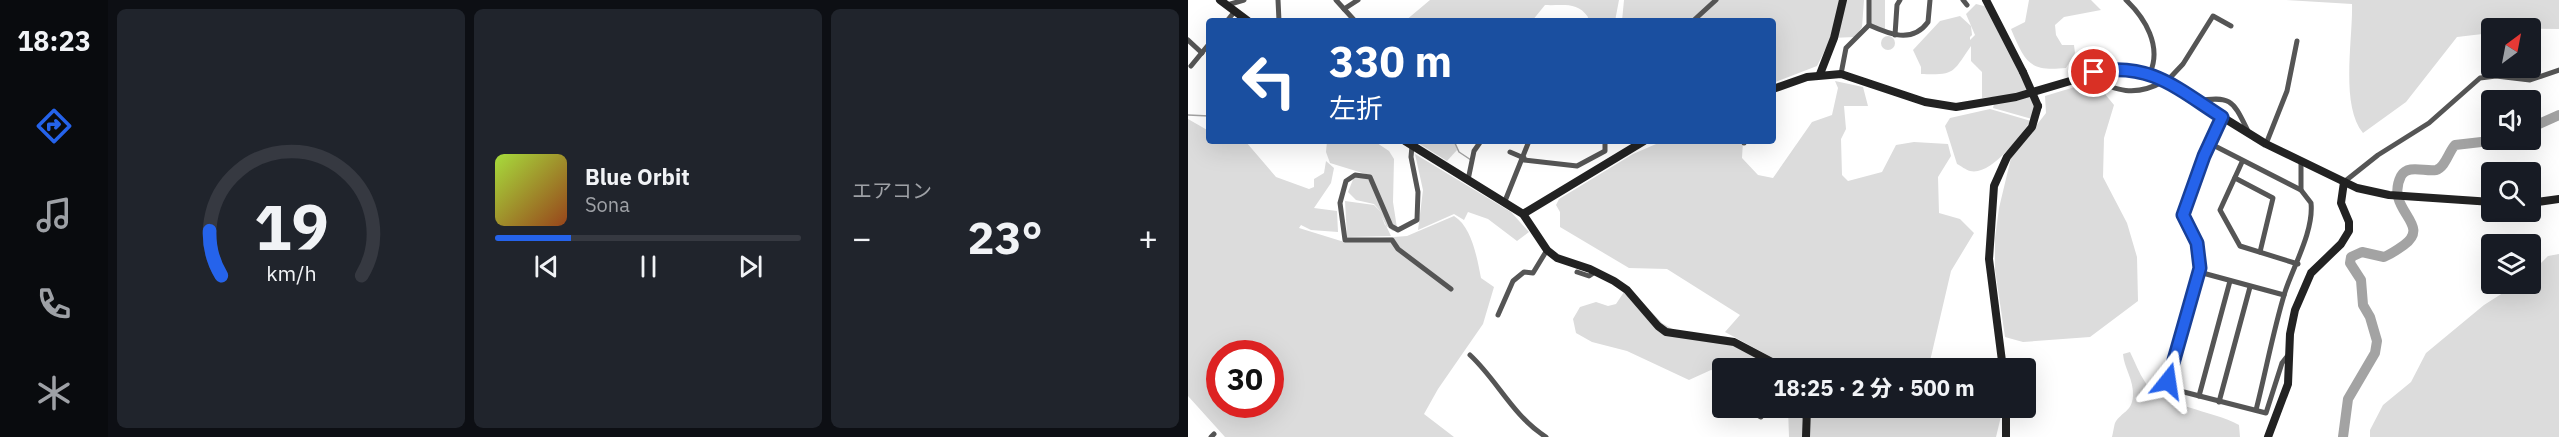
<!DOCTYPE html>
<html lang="ja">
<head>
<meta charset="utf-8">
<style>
  :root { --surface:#171b24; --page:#20242c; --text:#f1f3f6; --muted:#9ea1a6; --line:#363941; --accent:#2563eb }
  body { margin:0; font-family:"IBM Plex Sans","Noto Sans JP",sans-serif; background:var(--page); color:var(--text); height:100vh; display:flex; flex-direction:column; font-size:22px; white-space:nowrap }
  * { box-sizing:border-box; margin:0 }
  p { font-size:20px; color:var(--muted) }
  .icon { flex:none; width:33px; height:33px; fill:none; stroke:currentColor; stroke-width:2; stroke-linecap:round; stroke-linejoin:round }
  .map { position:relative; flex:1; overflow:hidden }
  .side { display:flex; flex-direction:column; gap:9px; padding:9px; background:#0d0f14; width:1080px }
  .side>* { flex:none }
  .banner { position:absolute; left:18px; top:18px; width:570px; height:126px; border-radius:6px; box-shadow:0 6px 24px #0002; background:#1a4fa0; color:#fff; overflow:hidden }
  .needle { width:39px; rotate:32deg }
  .buttons { position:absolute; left:1293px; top:18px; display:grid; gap:12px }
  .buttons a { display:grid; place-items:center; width:60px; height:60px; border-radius:6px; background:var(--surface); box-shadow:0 6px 24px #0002; font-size:30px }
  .speed { position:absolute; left:18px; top:340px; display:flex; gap:12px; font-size:30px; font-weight:700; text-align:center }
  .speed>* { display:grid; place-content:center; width:78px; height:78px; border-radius:50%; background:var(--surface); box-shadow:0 6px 24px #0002; line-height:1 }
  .speed .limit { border:9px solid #d22; background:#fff; color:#111 }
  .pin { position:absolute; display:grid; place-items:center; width:51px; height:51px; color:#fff; margin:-26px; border:3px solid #fff; border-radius:50%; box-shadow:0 2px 6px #0007 }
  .me { position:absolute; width:66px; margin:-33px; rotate:15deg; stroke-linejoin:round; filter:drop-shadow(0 0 4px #0008) }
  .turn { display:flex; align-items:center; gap:21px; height:126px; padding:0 24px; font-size:27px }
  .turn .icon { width:78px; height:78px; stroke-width:2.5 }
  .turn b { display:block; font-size:42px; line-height:51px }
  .big { font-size:45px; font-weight:800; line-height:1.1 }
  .side .widget { flex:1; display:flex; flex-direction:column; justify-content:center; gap:9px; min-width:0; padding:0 21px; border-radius:9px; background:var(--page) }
  .side .dial { align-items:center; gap:0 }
  .dial svg { height:156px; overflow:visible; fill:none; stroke:var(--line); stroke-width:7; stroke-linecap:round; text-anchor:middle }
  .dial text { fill:var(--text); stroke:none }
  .song { display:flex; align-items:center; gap:18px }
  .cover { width:72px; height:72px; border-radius:9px; background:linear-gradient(135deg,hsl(80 70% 55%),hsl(20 70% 35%)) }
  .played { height:6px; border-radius:3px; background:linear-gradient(90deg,var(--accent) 25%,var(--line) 25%) }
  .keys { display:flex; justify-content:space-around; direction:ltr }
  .heat { display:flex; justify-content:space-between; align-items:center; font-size:33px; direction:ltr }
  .side .tiles { flex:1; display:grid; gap:9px; grid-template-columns:repeat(3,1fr) }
  .trip { position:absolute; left:524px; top:358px; width:324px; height:60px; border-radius:6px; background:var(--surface); box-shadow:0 6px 24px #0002; font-weight:800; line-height:60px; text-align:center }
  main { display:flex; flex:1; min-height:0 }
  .tab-bar { display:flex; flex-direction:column; width:108px; justify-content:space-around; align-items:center; background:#090b0e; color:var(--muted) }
  .tab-bar .icon { width:42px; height:42px }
  .tab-bar .current { color:var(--accent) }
  .tab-bar b { font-size:27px; color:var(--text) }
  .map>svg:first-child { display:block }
  .green { fill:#dcdcdc; fill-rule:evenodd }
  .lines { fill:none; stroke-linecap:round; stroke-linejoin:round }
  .stream { stroke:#a3a3a3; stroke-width:1.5 }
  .river { stroke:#a3a3a3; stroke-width:10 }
  .street { stroke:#555; stroke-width:5 }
  .secondary { stroke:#222; stroke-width:8 }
  .secondary-bridge { stroke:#222; stroke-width:8 }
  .route-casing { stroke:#184099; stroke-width:15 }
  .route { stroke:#2563eb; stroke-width:10 }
</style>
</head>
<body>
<main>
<nav class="tab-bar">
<b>18:23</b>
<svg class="icon current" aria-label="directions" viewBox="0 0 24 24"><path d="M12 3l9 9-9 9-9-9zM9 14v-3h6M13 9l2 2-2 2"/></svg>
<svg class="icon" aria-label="music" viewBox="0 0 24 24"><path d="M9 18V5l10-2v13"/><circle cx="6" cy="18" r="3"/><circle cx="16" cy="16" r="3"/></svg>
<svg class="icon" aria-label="phone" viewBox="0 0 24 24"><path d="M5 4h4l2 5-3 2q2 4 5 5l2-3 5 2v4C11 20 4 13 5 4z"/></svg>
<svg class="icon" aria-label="climate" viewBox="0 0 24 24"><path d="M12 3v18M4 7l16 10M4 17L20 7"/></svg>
</nav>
<section class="side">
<div class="tiles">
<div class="widget dial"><svg viewBox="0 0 100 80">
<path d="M14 69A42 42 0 1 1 86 69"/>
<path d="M14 69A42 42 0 0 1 8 46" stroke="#2563eb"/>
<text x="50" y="56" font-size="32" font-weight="700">19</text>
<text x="50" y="72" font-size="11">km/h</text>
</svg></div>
<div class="widget">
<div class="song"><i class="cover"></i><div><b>Blue Orbit</b><p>Sona</p></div></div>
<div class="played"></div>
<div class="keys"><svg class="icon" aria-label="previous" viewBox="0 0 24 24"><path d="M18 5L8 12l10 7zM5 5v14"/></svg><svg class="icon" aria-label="pause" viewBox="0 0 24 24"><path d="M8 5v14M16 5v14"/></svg><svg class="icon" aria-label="next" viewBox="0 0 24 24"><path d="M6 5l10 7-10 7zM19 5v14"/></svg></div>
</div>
<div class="widget"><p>エアコン</p>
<div class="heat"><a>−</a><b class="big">23°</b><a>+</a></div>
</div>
</div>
</section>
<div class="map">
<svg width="1371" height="437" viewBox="0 0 1371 437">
  <rect width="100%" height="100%" fill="#fff"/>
  <!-- green -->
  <g class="green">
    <path d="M242 0H431L427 21H399L400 17C389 1 374 6 357 5L344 21H217Z"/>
    <path d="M436 0H676L674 27 667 37 643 38 629 66 585 83V21H434Z"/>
    <path d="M682 0H697V30L682 23Z"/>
    <path d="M841 0H903L913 10 876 17 867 25 868 35 874 45H886L887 53 878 68C841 72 837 62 823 29L837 22Z"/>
    <path d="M1098 0H1371V29L1304 28 1303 33 1269 37 1218 102 1175 133C1152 105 1165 40 1164 4Z"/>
    <path d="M788 4 800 7 840 90 825 95 794 98V72L783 61V46C764 73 768 75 733 74V67L725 50 752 21 772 16 783 26 784 35 782 37V40L787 35 778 14Z"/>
    <circle cx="700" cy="43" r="7"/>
    <path d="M647 81 675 87 680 106H656L658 129 653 139 654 175 660 181 694 172 708 145 726 142 760 144 763 156 750 177 751 213 772 219 786 233 763 271 742 361 765 369 568 367 534 369V373L523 370 501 380 439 351 404 342 388 333 385 319 392 307 408 302 420 306 428 304 436 292 454 302 474 323 488 331 541 337 586 361 585 358 537 332 552 315 479 269 441 268 372 227V212L368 205 371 199 445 154 475 141H555L554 158 570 175 585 178 624 122 644 115 650 88Z"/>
    <path d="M900 83 917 94 926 105 916 138 915 177 939 223 949 257 950 301 902 337 835 342 817 337 807 270V238L811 208 823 158 858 113 857 96Z"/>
    <path d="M842 96 847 107 844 119 805 108 806 104Z"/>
    <path d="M802 109 843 121C831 136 804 176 782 171 778 170 773 166 769 164L757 126 762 118Z"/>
    <path d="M0 119 21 131V141C34 141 45 144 58 142L88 177 121 189 126 187V179L136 173 138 161 146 168 143 183 126 208 149 211 150 232 123 230 113 225 111 228 153 241 219 236 266 216C284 227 289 258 293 278L306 287 295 324 250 389 236 414 266 437H37L0 396ZM32 354H82V405H32Z"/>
    <path d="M139 141H186L201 151 206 159 205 202 209 228 205 231 197 225 193 215 203 236 159 237 157 201 186 205 194 213 186 204 168 200 160 192 166 177 181 175 142 163 138 152Z"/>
    <path d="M227 141H266L269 150 259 161Z"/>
    <path d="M227 154 323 212 341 232 329 241 300 219 280 212 276 220 266 214 230 230 235 190Z"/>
    <path d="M1371 254V437H1182V430L1195 405 1223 382 1238 353 1296 305 1329 284H1342L1343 273 1360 256Z"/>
    <path d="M942 352C947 362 951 373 957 382 975 407 1024 410 1051 425L1052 437H924C925 433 926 426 927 423 933 412 944 412 945 396 946 380 936 368 935 354Z"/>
    <path d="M600 408H815L808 437H601Z"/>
  </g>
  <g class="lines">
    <!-- stream -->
    <g class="stream">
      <path d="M0 115 21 116"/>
      <path d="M266 141 271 152 283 160"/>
    </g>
    <!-- river -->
    <g class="river">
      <path d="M1342 128 1371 115"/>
      <path d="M1155 437 1160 399 1187 353 1189 341 1182 317 1175 305 1173 280 1162 263 1163 257 1174 252 1196 257C1203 254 1209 250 1216 245 1245 224 1196 210 1213 176 1220 164 1237 172 1248 170 1257 168 1261 151 1267 145L1311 140"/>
    </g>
    <!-- street -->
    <g class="street">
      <path d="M90 0 91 21"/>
      <path d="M148 0 167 21"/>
      <path d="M775 0 779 5"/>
      <path d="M938 0C957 18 974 46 962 73"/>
      <path d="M39 5 56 0"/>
      <path d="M156 9 170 0"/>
      <path d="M39 21 47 11"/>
      <path d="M505 21 528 0"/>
      <path d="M681 25C701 34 724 44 740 22L742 0"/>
      <path d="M707 35 709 5 712 0"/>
      <path d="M0 40 14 53"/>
      <path d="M3 66 21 44"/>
      <path d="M653 74 658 48 681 25V0"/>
      <path d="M895 76C926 89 945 99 976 81"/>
      <path d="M978 82 995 64 1025 16 1043 26"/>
      <path d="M1008 101C1044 95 1045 101 1060 131"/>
      <path d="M1033 117 1016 156 995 215 1009 243 1012 268 980 381 982 386 992 391 1078 413 1094 363 1101 354"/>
      <path d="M556 141V143"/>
      <path d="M1021 143 1113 190 1123 203C1126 231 1105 267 1097 292 1085 331 1078 371 1068 410"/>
      <path d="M1078 144 1099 91 1109 41"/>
      <path d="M224 146 223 157 230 192 229 220 210 230 203 226 182 177 167 175 158 181 152 203 157 240H204L210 249 263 289"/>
      <path d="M322 152 336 158"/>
      <path d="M336 160 389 166 417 151V141"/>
      <path d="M1054 162 1032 210 1052 246 1110 264"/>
      <path d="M1047 178 1085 198 1072 252"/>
      <path d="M280 180 286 151 293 141"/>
      <path d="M1156 182 1190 155 1241 123 1292 78 1308 76 1342 80 1371 70"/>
      <path d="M1113 190V162"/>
      <path d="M317 201 341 141"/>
      <path d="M389 272 401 276 407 272"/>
      <path d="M1011 272 1096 295"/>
      <path d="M310 315 325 281 336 272 345 273 359 250"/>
      <path d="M282 355C310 381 324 415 358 437"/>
      <path d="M1011 396 1042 281"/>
      <path d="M1031 402 1062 287"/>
      <path d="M611 408 619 420"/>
      <path d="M564 412 573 417 580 408"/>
      <path d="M23 437 26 434"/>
    </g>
    <!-- secondary -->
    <g class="secondary">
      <path d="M32 0 60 21"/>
      <path d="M798 0 835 72"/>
      <path d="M632 74 646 38 655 0"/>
      <path d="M585 89 619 77 653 74 737 102 768 107 828 97 923 69 951 71 976 81 1078 144 1169 188 1201 195 1304 202"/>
      <path d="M217 141 335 214 359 250 369 258 402 269 426 281 439 290 470 326 478 332 546 342 597 369"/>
      <path d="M1342 203 1371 199"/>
      <path d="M335 214 456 141"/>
      <path d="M815 369 801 259 806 186 819 157 844 127 850 106"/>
      <path d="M618 437 619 408"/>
      <path d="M818 437V408"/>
      <path d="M1080 437 1100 384 1102 334 1107 310 1123 273 1153 244 1161 231V222L1153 203 1156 182"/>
    </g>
    <!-- secondary-bridge -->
    <path class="secondary-bridge" d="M835 72 850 106"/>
  </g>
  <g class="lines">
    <!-- route casing -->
    <g class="route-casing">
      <path id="route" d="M906 72C961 61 990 89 1034 117L1016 156 995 215 1009 243 1012 268 980 381"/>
    </g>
    <!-- route -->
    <use href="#route" class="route"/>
  </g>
</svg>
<div class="buttons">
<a><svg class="needle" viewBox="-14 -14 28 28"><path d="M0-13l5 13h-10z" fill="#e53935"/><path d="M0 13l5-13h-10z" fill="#9ea1a6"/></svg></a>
<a><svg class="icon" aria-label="sound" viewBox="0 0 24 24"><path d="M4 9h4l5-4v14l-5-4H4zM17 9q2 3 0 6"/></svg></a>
<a><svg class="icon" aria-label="search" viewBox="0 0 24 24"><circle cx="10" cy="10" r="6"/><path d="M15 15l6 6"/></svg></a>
<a><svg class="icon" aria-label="layers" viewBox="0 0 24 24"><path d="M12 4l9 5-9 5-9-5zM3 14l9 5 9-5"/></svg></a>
</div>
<div class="speed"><div class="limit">30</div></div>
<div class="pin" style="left:906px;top:72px;background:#d93025"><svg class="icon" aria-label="arrive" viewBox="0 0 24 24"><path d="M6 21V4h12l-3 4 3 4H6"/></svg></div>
<svg class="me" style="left:980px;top:381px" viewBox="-20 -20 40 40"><path d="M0-17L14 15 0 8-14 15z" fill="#2563eb" stroke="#fff" stroke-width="4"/></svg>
<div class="trip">18:25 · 2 分 · 500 m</div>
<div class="banner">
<div class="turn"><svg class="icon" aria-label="left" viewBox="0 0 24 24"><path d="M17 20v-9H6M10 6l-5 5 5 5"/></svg><div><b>330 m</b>左折</div></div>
</div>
</div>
</main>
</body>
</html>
